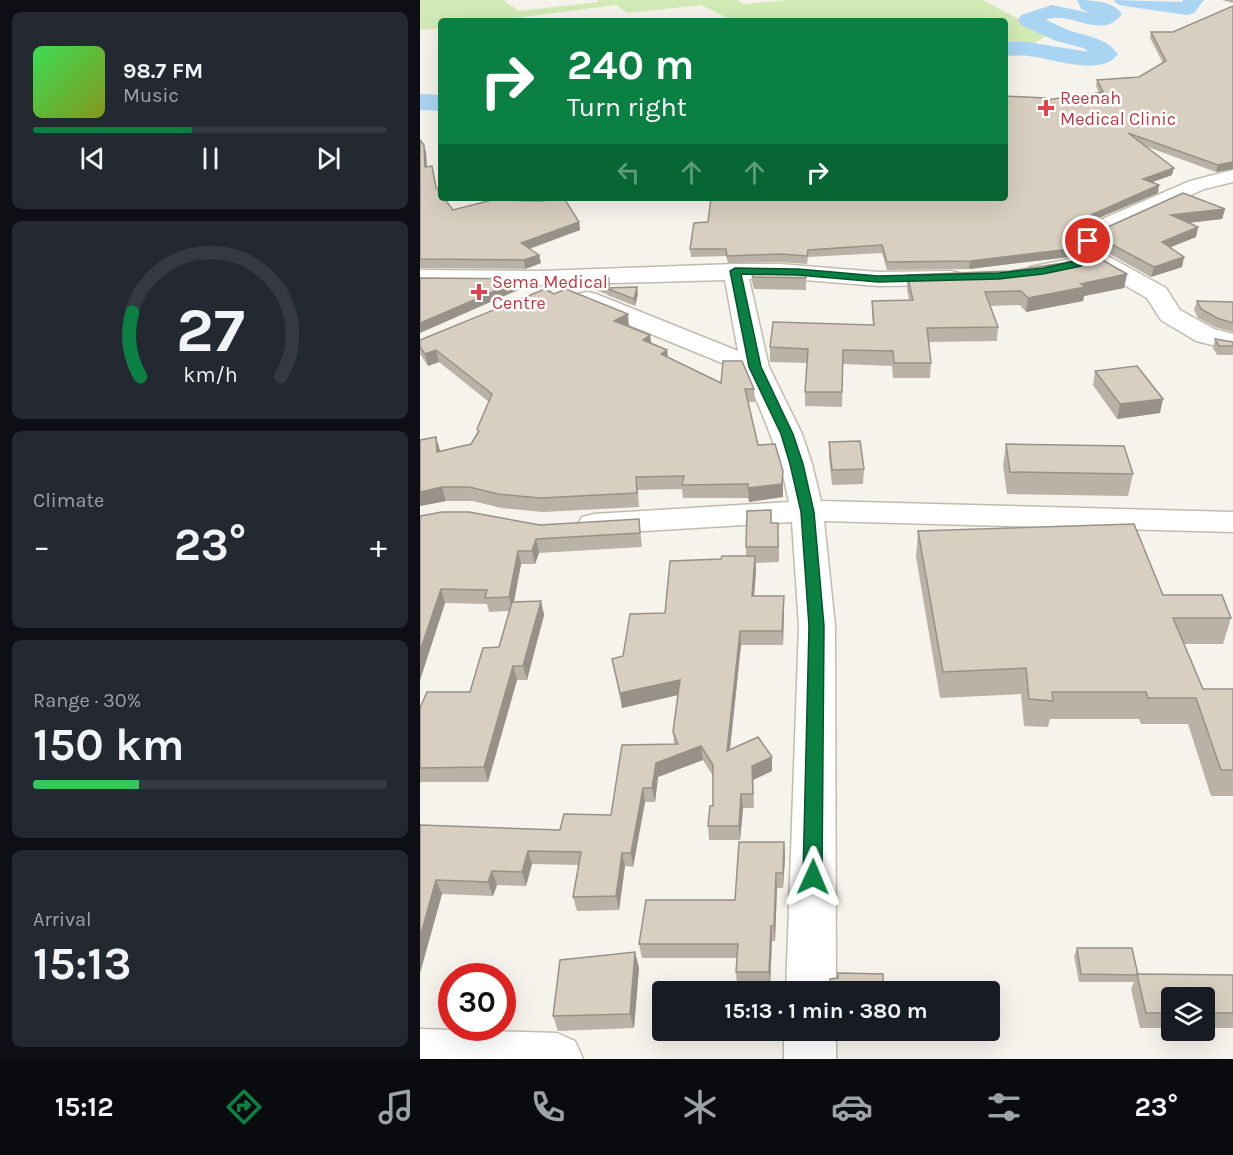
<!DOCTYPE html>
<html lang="en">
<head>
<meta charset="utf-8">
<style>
  :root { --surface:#171b24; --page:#242831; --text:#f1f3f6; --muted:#9ea1a6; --line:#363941; --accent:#0b8043 }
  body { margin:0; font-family:Karla,sans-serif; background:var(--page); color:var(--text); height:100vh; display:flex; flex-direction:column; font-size:22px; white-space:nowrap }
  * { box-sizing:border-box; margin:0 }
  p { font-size:20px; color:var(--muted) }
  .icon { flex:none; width:33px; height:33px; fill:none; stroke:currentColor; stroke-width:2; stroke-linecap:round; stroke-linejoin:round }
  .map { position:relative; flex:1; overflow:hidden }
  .details { display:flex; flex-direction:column; gap:12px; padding:12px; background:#0d0f14; width:420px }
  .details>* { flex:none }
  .guide { position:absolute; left:18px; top:18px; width:570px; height:183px; border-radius:6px; box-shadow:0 6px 24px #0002; background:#0b8043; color:#fff; overflow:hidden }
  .fabs { position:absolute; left:741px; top:987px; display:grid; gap:12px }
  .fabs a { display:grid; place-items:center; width:54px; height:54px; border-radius:6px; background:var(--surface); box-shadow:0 6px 24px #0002; font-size:30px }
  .speed { position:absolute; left:18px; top:963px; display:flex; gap:12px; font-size:30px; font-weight:700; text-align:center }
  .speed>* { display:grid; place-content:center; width:78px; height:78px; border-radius:50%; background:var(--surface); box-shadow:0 6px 24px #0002; line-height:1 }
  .speed .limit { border:9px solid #d22; background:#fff; color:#111 }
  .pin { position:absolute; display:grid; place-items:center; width:51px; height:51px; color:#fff; margin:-26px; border:3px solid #fff; border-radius:50%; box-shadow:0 2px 6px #0007 }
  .me { position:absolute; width:66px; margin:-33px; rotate:1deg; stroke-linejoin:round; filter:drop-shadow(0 0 4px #0008) }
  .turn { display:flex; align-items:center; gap:21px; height:126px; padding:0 30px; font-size:27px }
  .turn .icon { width:78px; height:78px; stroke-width:2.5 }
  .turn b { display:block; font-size:42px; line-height:51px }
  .lanes { display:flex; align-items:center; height:57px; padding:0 30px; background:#0003; justify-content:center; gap:30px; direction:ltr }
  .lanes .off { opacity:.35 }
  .big { font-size:45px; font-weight:700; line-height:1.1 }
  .details .tile { flex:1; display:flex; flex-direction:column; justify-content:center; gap:9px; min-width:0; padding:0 21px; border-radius:9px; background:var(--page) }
  .details .dial { align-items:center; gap:0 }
  .dial svg { height:156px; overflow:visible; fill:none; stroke:var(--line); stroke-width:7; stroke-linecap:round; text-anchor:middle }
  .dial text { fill:var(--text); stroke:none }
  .song { display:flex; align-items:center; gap:18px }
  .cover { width:72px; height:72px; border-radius:9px; background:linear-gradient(135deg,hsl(130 70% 55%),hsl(70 70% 35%)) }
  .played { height:6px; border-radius:3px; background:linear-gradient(90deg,var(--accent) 45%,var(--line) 45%) }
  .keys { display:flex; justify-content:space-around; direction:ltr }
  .heat { display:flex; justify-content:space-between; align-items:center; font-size:33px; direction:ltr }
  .charge { height:9px; border-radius:4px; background:linear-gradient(90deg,#34c759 30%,var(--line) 0) }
  .trip { position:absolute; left:232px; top:981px; width:348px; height:60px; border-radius:6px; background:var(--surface); box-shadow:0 6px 24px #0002; font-weight:700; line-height:60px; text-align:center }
  .menu { display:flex; height:96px; justify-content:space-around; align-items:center; background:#090b0e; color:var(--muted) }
  .menu .icon { width:42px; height:42px }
  .menu .on { color:var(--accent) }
  .menu b { font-size:27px; color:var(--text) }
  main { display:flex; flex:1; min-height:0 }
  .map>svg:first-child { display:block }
  .green { fill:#d2eab5 }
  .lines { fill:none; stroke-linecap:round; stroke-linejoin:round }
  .river { fill:#a9d4f2; fill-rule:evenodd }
  .minor-casing { stroke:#c2bbae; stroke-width:3 }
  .minor { fill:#fff; fill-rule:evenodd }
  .wall { fill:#bab2a6 }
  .shaded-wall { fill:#979187 }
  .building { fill:#d8cfc1; stroke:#979187; stroke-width:1.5 }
  .route { fill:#0b8043; stroke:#07532c; stroke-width:1.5 }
  .health-dot { fill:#e0444e; stroke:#fff; stroke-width:2 }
  .labels { text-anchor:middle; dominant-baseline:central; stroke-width:5; stroke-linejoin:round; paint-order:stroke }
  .far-health-label { font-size:18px; fill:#be3a42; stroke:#fff; text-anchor:start }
</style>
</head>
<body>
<main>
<section class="details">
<div class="tile">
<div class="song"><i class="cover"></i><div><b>98.7 FM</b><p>Music</p></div></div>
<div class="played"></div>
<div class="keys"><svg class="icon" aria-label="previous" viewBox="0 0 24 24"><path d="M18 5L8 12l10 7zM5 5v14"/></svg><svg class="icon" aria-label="pause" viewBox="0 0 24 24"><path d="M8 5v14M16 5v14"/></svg><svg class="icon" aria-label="next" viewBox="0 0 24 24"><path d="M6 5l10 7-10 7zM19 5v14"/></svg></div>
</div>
<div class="tile dial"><svg viewBox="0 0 100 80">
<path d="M14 69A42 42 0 1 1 86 69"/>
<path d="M14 69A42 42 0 0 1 10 36" stroke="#0b8043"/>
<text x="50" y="56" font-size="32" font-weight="700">27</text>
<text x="50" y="72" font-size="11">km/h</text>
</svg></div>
<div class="tile"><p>Climate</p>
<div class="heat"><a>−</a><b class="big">23°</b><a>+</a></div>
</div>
<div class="tile"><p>Range · 30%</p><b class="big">150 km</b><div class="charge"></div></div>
<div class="tile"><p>Arrival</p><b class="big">15:13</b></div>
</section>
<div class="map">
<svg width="813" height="1059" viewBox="0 0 813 1059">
  <rect width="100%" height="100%" fill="#f6f3ec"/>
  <!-- green -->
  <path class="green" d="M0 0H83L99 11 178 2 177 0H317L324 4 368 0H563L628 35 615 43 585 44V21H314L281 5 207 13 196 5 73 21H21V28L0 30Z"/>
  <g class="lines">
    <!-- river -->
    <g class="river">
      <path d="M657 0C671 0 693 1 702 14 683 42 649 9 626 20 636 24 645 29 654 32 671 37 687 39 698 54 681 78 632 58 608 56 601 55 593 56 585 56V42H608L669 52 663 48 636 41 601 25 598 20 601 15 632 5 670 13 661 9Z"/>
      <path d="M694 0 762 2 763 0H784L774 13 767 15 704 6 697 4Z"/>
      <path d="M0 94 21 95V111L0 110Z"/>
    </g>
    <!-- minor casing -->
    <g class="minor-casing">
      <g id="minor">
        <path d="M813 170V182L784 189 687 234 673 248 746 288 760 310 794 329 813 334V350L776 341 741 320 727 298 669 265 666 269 618 279 610 277 606 272 610 267 650 259 653 254 649 248 671 224 770 181Z"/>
        <path d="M315 264H360L458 272 531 271 539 273 543 278 539 283 531 285 458 286 360 278 329 279 349 367 382 434 392 464 401 501 813 512V532L404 521 415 626 416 992H366L379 626 372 522 174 534 162 531 158 524 162 517 174 514 369 502C359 451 345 419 324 372L158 304 155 299 158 294 167 292 176 294 318 351 305 280 122 285 0 284V270L122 271Z"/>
        <path d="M0 1029 137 1033 155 1041 163 1059H0Z"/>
        <rect x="364" y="1030" width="52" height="29"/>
      </g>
    </g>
    <!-- minor -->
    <use href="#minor" class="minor"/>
  </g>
  <!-- wall -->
  <g class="wall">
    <path d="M802 0H813V3Z"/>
    <path d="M813 6V169L796 172 725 146 752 175 732 182 738 193 669 222 650 243 652 247 650 254 649 257 549 269 467 270 462 253 388 257 387 264 360 262 308 263 306 256 271 257 270 249 288 222 626 100 679 93 676 86 677 80 719 77 743 63 730 38 731 32H753Z"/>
    <path d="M0 140 6 152 7 166 16 188 33 210 159 222 160 230 110 249 119 255 121 263 105 269 0 268Z"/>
    <path d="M805 209 802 219 768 223 778 227 776 237 750 247 764 257 762 267 731 277 677 247 678 237Z"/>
    <path d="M331 269 386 271V290L334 289 332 281Z"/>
    <path d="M707 274 704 288 664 296 663 301 606 312 600 305 570 306 578 327 577 341 509 342 511 363 510 378H473L472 366 423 364 422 407 385 406V392L387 363 350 362V347L453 325 452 315V301L489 300 487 289V275Z"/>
    <path d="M189 278 190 285 189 288 218 294 215 306 187 295V293L186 294 166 286 165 279Z"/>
    <path d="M134 294 209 327 231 343 247 350 248 357 301 383 334 389 335 402H328L338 445 363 485V497L329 502 328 498H263L262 489 218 490 219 507 123 512 81 508 53 501H26L0 506V440L20 451 51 444 58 432 57 429 69 402 19 362 8 366 0 354V340Z"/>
    <path d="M777 301 813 302V332L795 327 778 318 774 310Z"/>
    <path d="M795 339 813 342V355H797L793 348Z"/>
    <path d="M675 371 740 413 697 419 673 385Z"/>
    <path d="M409 442 444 469 443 484 412 485 409 457Z"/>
    <path d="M586 444 713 474 708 496 587 494 583 466Z"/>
    <path d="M0 516 120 525 219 519 222 547 119 553 115 564H101L94 602 121 601 124 615 107 680H97L68 782H1L0 784V708L50 692 79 647 89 611 69 612 67 604 25 603 0 680Z"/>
    <path d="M351 523 359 539V562L336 563V570L334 596 364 610 363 645H321L310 750 352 771 333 780 334 808H323L320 840H289L288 826 293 806V776L283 760 238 777 235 802H225L213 867 205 866 199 910 157 911 153 897 159 865 112 864 106 886 77 885 73 896 22 894 0 973V822L1 825 140 830 191 815 254 744 253 732 258 695 202 708 192 659 203 656 301 559 326 556V547Z"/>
    <path d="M498 531 743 595 811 618 803 644H764L783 689H813V796H791L768 724H721L719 719H630L628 727 604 726 601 694 520 698 496 557Z"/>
    <path d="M364 842 365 857 363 888H357L355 941H352L350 986H317L316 972 317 958H222L219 944 315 900Z"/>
    <path d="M657 948 718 974 813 975V1028H784V998H752V1028H720L711 989 714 982H659L654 956Z"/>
    <path d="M215 952 219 968 214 1028 138 1031 133 1016Z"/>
    <path d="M418 1030H463V1032Z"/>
  </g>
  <!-- shaded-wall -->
  <g class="shaded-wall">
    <path d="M4 145 6 152 7 174 5 167Z"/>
    <path d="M813 162V169L796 172 798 165Z"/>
    <path d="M754 168 752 175 722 186 723 179Z"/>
    <path d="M739 185 738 193 669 222 647 246 648 239 671 215Z"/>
    <path d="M805 209 802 219 749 225 751 215Z"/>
    <path d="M159 222 160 230 102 251 101 243Z"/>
    <path d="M778 227 776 237 739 252 742 242Z"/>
    <path d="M652 247 650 254 649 257 549 269 550 261Z"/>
    <path d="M119 255 121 263 105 269 104 260Z"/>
    <path d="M764 257 762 267 731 277 734 267Z"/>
    <path d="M707 274 704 288 664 296 663 301 606 312 608 298 661 284Z"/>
    <path d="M189 278 190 285 188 289 186 288V294L185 287Z"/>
    <path d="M103 279 105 287 0 333V323Z"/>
    <path d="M217 287 218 294 215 306 214 299Z"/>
    <path d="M208 314 209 327 194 321Z"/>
    <path d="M230 335 232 347 223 340Z"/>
    <path d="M16 350 19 362 8 366 5 354Z"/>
    <path d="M247 350 248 362 241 354Z"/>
    <path d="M743 399 740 413 697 419 700 404Z"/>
    <path d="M16 437 20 450V465L17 452Z"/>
    <path d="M363 471V497L329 502 328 488Z"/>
    <path d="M22 487 26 501 0 506V492Z"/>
    <path d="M116 539 119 553 115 564 112 551Z"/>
    <path d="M98 551 101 564 92 611 89 597Z"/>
    <path d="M335 556 336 570 333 610 332 596Z"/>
    <path d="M21 589 25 603 0 680V651Z"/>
    <path d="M364 596V610L363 645 362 631Z"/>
    <path d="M121 601 124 615 107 680 103 666Z"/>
    <path d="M320 631 321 645 308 766 307 751Z"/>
    <path d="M93 666 97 680 68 782 64 767Z"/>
    <path d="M260 680 262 694 202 708 200 693Z"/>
    <path d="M281 746 283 760 238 777 235 802 232 788 236 763Z"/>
    <path d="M352 757V771L333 780 334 808 332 766Z"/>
    <path d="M223 788 225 802 213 867 211 853Z"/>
    <path d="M321 794 323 808 320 840 319 826Z"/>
    <path d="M364 842 365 857 363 888V873Z"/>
    <path d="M108 851 112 864 106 886 102 872Z"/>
    <path d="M202 853 205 866 199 910 196 896Z"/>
    <path d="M72 871 77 885 73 896 68 882Z"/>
    <path d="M356 873 357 888 355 941 354 926Z"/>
    <path d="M16 880 22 894 0 973V937Z"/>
    <path d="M351 926 352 941 350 986 349 972Z"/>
    <path d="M215 952 219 968 214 1028 210 1014Z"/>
  </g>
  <!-- building -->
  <g class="building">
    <path d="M813 6V162L798 165 708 133 754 168 723 179 739 185 671 215 648 239 652 247 650 249 550 261 467 262 462 245 388 250 387 256 360 254 307 256 306 249H270L274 223 288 222 291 198H585V96L625 98 626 100 683 92 677 80 719 77 746 61 731 32H753Z"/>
    <path d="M0 140 4 145 5 167 12 166 16 187 21 194V198H24L33 210 72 200 121 201 144 198 159 222 101 243 119 255 104 260 0 259Z"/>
    <path d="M763 193 805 209 751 215 778 227 742 242 764 257 734 267 678 237 690 226Z"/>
    <path d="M672 254 707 274 661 284 665 287 608 298 601 291 565 292 578 327 507 328 511 363H474L473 351 423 350 422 392H385L388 349 350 347 353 322 454 325 452 301 493 300 487 275 590 271 643 263 669 258Z"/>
    <path d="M331 269 386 271V278L333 277Z"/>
    <path d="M0 278 103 279 0 323Z"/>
    <path d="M189 278 185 287 165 279Z"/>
    <path d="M217 287 214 299 186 288Z"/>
    <path d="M125 289 134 294 146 289 208 314 194 321 230 335 223 340 247 350 241 354 301 383 303 361H322L334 389H325L338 445 355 444 363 471 362 484 328 488V484L262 485 264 476 216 477 217 493 120 498 78 494 49 487H22L0 492V440L16 437 17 452 51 444 59 431 57 429 72 394 16 350 5 354 0 347V340Z"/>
    <path d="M777 301 813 302V323L797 318 781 309Z"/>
    <path d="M795 339 813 342V346H799Z"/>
    <path d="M717 366 743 399 700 404 675 371Z"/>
    <path d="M440 441 444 469 412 470 409 442Z"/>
    <path d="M586 444 704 446 713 474 590 472Z"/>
    <path d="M351 510V523H358V547H326L327 511Z"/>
    <path d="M22 512H49L120 525 219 519 220 533 116 539 112 551H98L89 597 65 598 67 590 21 589 0 651V516Z"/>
    <path d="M714 524 743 595H802L811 618H753L783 689H813V770H801L776 698H728L726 692H632L633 701 609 699 606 668 523 672 498 531Z"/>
    <path d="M302 556H335L332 596H364L362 631H320L307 751 338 737 352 757 332 766 333 794H321L319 826H288L290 806H293V765L281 746 236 763 232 788H223L211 853H202L196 896 153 897 161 852 108 851 102 872 72 871 68 882 16 880 0 937V825L140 830 144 814 191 815 202 745 258 744 253 732 260 680 200 693 192 659 203 656 210 614 245 613 250 561 301 559Z"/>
    <path d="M121 601 103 666H93L64 767 0 768V708L7 692H50L63 648 79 647 92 602Z"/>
    <path d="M319 842H364L363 873H356L354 926H351L349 972H316L318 944H219L226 900H315Z"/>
    <path d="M657 948H712L718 975 661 974Z"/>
    <path d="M215 952 210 1014 133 1016 140 960Z"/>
    <path d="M418 973 463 974V992H410V979L418 978Z"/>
    <path d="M717 974 813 975V1013H784V998H752V1013H726Z"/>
  </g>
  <!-- route -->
  <path class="route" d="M668 238 672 241 666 248 670 254 661 266 623 274 579 279 458 282 378 275 321 274 341 367 373 434 383 464 394 512 404 626 402 877 399 883 393 886 386 883 383 877 389 626 381 512 370 464 361 434 329 367 310 271 315 268 378 269 458 276 579 273 623 268 655 261 660 254 656 248Z"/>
  <!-- markers -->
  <g class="health-dot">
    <path d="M623 99h6v6h6v6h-6v6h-6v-6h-6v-6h6z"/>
    <path d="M56 283h6v6h6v6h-6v6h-6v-6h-6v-6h6z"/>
  </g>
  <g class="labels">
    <!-- far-health labels -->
    <g class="far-health-label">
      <text x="640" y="98">Reenah<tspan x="640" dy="21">Medical Clinic</tspan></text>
      <text x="72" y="282">Sema Medical<tspan x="72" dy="21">Centre</tspan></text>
    </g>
  </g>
</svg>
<div class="fabs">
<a><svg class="icon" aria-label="layers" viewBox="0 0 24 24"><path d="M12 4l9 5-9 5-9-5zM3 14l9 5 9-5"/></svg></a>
</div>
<div class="speed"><div class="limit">30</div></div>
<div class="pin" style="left:668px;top:241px;background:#d93025"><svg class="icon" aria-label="arrive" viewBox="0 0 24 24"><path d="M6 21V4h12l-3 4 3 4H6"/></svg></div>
<svg class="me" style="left:393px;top:877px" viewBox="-20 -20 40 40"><path d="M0-17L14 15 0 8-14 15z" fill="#0b8043" stroke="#fff" stroke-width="4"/></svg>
<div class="trip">15:13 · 1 min · 380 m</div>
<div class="guide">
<div class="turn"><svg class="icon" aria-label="right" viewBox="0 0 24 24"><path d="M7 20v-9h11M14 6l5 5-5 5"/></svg><div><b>240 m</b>Turn right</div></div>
<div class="lanes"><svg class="icon off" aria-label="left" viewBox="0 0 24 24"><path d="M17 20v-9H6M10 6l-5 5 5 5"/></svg><svg class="icon off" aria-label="ahead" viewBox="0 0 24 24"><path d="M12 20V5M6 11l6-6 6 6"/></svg><svg class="icon off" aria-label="ahead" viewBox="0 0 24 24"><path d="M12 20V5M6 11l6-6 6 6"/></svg><svg class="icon" aria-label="right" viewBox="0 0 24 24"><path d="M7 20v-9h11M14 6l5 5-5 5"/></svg></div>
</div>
</div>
</main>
<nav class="menu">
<b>15:12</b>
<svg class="icon on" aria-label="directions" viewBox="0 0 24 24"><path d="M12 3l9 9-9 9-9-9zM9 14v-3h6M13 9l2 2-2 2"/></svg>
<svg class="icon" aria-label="music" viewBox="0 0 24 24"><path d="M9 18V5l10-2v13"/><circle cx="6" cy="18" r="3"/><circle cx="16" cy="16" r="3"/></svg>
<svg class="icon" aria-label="phone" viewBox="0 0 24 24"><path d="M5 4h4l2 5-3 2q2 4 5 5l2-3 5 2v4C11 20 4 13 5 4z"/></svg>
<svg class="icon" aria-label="climate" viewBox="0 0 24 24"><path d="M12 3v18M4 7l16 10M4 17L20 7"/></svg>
<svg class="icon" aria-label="car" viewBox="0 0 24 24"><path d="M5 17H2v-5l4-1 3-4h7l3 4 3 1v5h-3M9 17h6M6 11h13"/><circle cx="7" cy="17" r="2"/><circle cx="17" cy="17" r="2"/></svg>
<svg class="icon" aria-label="filters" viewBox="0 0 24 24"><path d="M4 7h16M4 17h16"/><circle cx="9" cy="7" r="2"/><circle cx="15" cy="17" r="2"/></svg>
<b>23°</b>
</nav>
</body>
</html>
